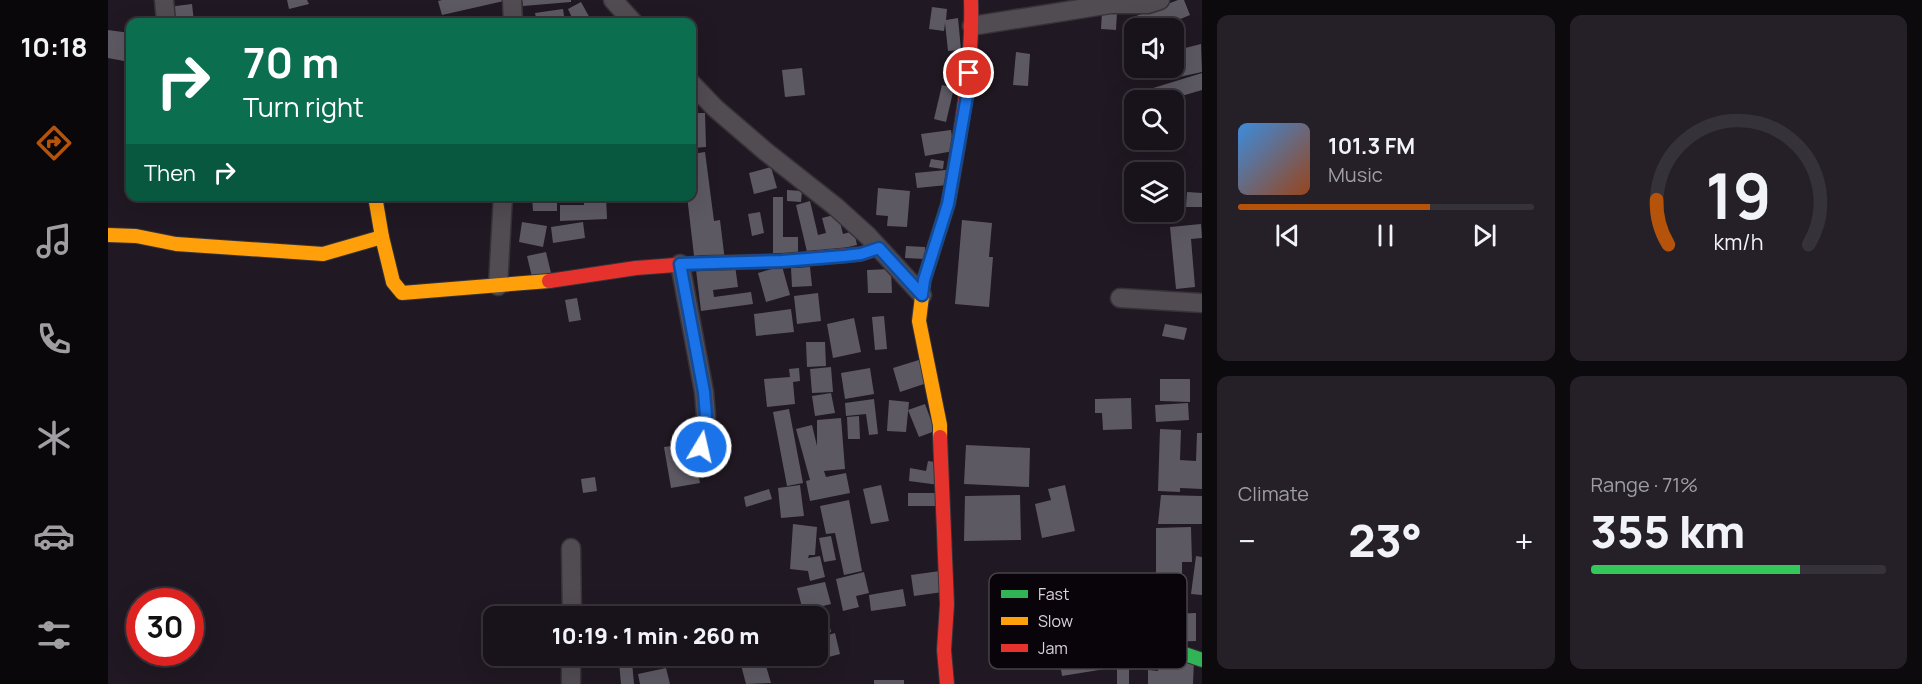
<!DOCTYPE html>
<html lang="en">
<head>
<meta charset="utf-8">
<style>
  :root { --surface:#18121a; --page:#252027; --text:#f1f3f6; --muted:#9f9ea2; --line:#363239; --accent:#b45309 }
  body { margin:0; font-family:Manrope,sans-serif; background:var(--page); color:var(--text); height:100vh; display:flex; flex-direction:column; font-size:22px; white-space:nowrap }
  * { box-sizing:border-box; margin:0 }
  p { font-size:20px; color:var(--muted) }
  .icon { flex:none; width:33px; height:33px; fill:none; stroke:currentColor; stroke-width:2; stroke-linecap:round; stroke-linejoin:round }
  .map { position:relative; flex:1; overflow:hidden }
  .panel { display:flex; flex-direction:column; gap:15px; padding:15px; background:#0d0a0e; width:720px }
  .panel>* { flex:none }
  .guide { position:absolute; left:18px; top:18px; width:570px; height:183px; border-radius:12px; box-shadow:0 6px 24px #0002,0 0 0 2px var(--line); background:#0b6e4f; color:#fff; overflow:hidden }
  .tools { position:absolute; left:1016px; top:18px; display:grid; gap:12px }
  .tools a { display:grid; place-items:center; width:60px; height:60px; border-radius:12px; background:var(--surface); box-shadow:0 6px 24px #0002,0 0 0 2px var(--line); font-size:30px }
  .speed { position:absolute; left:18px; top:588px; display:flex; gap:12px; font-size:30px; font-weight:700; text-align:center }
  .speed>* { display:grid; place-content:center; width:78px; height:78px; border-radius:50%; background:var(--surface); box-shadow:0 6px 24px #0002,0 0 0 2px var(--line); line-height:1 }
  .speed .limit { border:9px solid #d22; background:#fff; color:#111 }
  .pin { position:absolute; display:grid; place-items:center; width:51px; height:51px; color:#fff; margin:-26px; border:3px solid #fff; border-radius:50%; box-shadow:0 2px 6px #0007 }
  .me { position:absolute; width:66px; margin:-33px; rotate:9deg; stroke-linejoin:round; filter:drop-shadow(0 0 4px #0008) }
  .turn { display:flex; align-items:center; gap:21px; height:126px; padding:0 18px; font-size:27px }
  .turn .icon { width:78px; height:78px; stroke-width:2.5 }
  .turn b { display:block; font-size:42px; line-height:51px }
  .then { display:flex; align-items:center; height:57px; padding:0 18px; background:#0003; gap:12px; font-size:22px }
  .big { font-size:45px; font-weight:800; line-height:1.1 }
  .panel .widget { flex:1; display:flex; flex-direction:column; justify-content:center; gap:9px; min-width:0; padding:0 21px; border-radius:12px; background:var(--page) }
  .panel .dial { align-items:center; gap:0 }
  .dial svg { height:156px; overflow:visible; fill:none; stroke:var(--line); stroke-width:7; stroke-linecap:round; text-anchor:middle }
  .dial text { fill:var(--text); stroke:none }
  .song { display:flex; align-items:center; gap:18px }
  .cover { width:72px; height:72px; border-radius:9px; background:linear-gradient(135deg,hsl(210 70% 55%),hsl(20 70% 35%)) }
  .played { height:6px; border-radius:3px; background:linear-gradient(90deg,var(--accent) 65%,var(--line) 65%) }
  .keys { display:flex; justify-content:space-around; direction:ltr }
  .heat { display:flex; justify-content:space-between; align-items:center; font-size:33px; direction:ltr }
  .charge { height:9px; border-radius:4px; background:linear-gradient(90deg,#34c759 71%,var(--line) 0) }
  .panel .tiles { flex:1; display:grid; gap:15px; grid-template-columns:repeat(2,1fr) }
  .trip { position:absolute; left:375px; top:606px; width:345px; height:60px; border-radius:12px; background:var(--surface); box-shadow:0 6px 24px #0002,0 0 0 2px var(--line); font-weight:800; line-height:60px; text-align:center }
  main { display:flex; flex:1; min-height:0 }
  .tabs { display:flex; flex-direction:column; width:108px; justify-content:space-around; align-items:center; background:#0a070a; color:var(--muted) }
  .tabs .icon { width:42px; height:42px }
  .tabs .active { color:var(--accent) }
  .tabs b { font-size:27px; color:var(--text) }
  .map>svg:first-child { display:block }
  .building { fill:#5d5963 }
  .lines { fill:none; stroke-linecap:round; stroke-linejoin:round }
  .street-casing { stroke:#373239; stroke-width:21 }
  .fast-casing { stroke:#373239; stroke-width:16 }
  .slow-casing { stroke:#373239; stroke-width:16 }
  .jam-casing { stroke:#373239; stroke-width:16 }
  .street { stroke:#514b52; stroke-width:18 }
  .fast { stroke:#30b455; stroke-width:14 }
  .slow { stroke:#ff9f0a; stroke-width:14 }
  .jam { stroke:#e5322d; stroke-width:14 }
  .route-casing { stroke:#114b97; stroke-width:15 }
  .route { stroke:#1a73e8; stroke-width:10 }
  .key { fill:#08040a; stroke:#474249; stroke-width:1.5 }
  .key-label { font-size:16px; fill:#dbd2dd }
</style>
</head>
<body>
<main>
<nav class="tabs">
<b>10:18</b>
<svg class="icon active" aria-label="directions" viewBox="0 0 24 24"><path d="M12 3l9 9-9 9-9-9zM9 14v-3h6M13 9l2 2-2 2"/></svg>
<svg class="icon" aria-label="music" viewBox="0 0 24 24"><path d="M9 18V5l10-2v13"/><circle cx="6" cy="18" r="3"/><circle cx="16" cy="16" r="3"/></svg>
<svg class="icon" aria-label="phone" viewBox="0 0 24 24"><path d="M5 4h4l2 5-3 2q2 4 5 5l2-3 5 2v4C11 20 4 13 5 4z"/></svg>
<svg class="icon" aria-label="climate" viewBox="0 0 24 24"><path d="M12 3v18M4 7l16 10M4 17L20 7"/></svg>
<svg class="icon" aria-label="car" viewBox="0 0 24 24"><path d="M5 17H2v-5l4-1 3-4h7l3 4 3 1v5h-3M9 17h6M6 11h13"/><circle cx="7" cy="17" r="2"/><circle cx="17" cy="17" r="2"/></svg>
<svg class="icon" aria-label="filters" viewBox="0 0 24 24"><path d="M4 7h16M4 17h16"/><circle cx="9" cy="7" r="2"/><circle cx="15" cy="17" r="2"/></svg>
</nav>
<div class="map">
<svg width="1094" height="684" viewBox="0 0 1094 684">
  <rect width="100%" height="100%" fill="#201822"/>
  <!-- building -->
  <g class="building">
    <path d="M179 0H199L201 4 181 9Z"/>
    <path d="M334 0H396V1L334 15 330 1Z"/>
    <path d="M414 0H463V2L415 6Z"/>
    <path d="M1070 0H1076L1082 15 1051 28H1027L1023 18Z"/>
    <path d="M473 2 484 22H466L460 9Z"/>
    <path d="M84 4 86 22H62L60 7Z"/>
    <path d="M824 7 839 9 838 20 850 18 853 50 840 51 837 23 836 31 821 29Z"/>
    <path d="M455 9 457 22H429L427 13Z"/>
    <path d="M994 11 1009 12 1008 30 993 29Z"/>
    <path d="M0 30 22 33 21 62 0 58Z"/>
    <path d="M1093 44 1094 72 1071 77 1065 51Z"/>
    <path d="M908 52 922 54 920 86 905 85Z"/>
    <path d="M694 68 697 95 677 97 674 70Z"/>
    <path d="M1094 73V90L1060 100H1031L1029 93Z"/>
    <path d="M834 85 846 88 838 122 826 119Z"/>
    <path d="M584 113H597L598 147 584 148Z"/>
    <path d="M843 130 846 151 817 156 813 134Z"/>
    <path d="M597 152 606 221 612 220 617 261 587 264 579 196H584V154Z"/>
    <path d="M823 159 836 161 835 169 821 167Z"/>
    <path d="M663 167 669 188 646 194 641 173Z"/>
    <path d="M838 170 839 185 809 188 807 173Z"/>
    <path d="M770 188 802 191 799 227 779 226 780 216 768 215Z"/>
    <path d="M679 190 694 191 693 202 679 201Z"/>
    <path d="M1079 192 1094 193V207H1078Z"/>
    <path d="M449 196V211H425L424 197Z"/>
    <path d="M476 196H498L499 219 452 221V205H476Z"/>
    <path d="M665 197H675V237H690V253H665Z"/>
    <path d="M702 201 710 235 718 233 714 218 730 214 735 234 746 231 749 245 700 256 688 205Z"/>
    <path d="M652 212 656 233 644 236 640 214Z"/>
    <path d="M854 220 884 223 881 257H885L881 307 847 304Z"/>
    <path d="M414 222 439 226 435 247 411 242Z"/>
    <path d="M475 222 477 238 445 243 443 227Z"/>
    <path d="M1093 224 1094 238 1083 239 1087 287 1068 289 1062 227Z"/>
    <path d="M798 246 817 247V259L797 258Z"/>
    <path d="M438 252 443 273 424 277 419 256Z"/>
    <path d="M627 265 630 287 605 290 606 297 643 292 645 304 593 311 588 270Z"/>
    <path d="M674 266 682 295 658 302 650 273Z"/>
    <path d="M702 267 704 286 684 287 683 268Z"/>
    <path d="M783 269 784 293H760L759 270Z"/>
    <path d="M710 293 713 321 689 324 686 296Z"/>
    <path d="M469 298 473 320 461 322 457 300Z"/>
    <path d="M683 309 686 332 648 336 646 314Z"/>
    <path d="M776 316 779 349 767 350 764 317Z"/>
    <path d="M746 318 753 352 725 358 719 324Z"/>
    <path d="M1057 324 1079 328 1076 340 1054 336Z"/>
    <path d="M698 342H717L718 366 699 367Z"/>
    <path d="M814 359 822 382 792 392 785 368Z"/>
    <path d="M723 367 725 392 704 393 702 369Z"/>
    <path d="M691 368 692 381 685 382 687 404 659 407 656 379 682 377 681 369Z"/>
    <path d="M762 368 766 394 737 399 733 373Z"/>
    <path d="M1052 379H1082V402L1052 401Z"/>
    <path d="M723 393 727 413 707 416 704 396Z"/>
    <path d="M1023 398 1024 429 995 430 994 413H987V399Z"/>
    <path d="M766 399 770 434 761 435 758 414 738 416 737 403Z"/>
    <path d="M781 400 801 402 798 432 779 431Z"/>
    <path d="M1080 403 1081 420 1048 422 1047 405Z"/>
    <path d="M817 404 827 431 811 437 800 410Z"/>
    <path d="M681 409 695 483 679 486 665 412Z"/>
    <path d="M751 416 752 439H740L739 417Z"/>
    <path d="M733 418 737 469 716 471 718 477 738 473 742 493 702 501 698 481 702 480 688 429 704 425 709 446V420Z"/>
    <path d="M1052 429 1073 430 1072 460 1088 461 1089 433H1094V489L1072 488V492L1050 491Z"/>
    <path d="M585 443 592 483 563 488 556 447Z"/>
    <path d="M858 445 922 448 921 487 856 484Z"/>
    <path d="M820 461 834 463 831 485 801 481 802 468 818 471Z"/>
    <path d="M487 477 489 491 475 493 473 479Z"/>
    <path d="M692 485 696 516 673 518 670 488Z"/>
    <path d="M773 485 781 521 763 524 755 489Z"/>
    <path d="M957 485 967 531 934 538 927 504 943 500 940 489Z"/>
    <path d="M661 489 664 499 638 507 636 497Z"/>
    <rect x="800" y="493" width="34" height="13"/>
    <path d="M912 495 913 540 856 541 857 496Z"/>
    <path d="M1053 495 1094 496V524H1050Z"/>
    <path d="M741 500 754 571 736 575 727 533 718 534 712 506Z"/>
    <path d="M685 524 709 527 707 555H701L700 558 712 556 717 577 702 581 700 571 682 569Z"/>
    <path d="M1083 527 1084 562H1074V573H1048V528Z"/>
    <path d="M723 536 728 560 716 562 711 538Z"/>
    <path d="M1088 556 1094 557V595L1083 594Z"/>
    <path d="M832 571 835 592 806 596 803 575Z"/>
    <path d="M756 572 761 593 748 596 751 607 735 611 728 579Z"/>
    <path d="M717 582 723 604 695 611 689 588Z"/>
    <path d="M795 589 798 606 763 611 761 595Z"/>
    <path d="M718 609 723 632 713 635 708 611Z"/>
    <path d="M1088 613V641L1063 642V614Z"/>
    <path d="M992 631 997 669 954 676 948 637Z"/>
    <path d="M727 633 732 654 698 663 696 656H710V638Z"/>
    <rect x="1009" y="654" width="12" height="30"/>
    <path d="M1051 655 1086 660 1085 684H1040V670L1050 671Z"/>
    <path d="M656 659 663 683 638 684 633 665Z"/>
    <path d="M511 662H524L526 684H513Z"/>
    <path d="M558 668 562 684H532L530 674Z"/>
    <rect x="766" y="680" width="30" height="4"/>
  </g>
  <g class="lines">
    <!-- street casing -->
    <g class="street-casing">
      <g id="street">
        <path d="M56 0 58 22"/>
        <path d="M404 0 405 22"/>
        <path d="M505 0 525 22"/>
        <path d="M864 26 1003 4H1040L1052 0"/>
        <path d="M584 84 607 108 657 151 728 207 760 236 814 295"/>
        <path d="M572 264 596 392 598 416 593 447"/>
        <path d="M390 286 395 196"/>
        <path d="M1012 298 1094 303"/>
        <path d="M463 548 464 616"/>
        <path d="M463 684V656"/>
      </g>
    </g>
    <!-- fast casing -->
    <g class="fast-casing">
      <path id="fast" d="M1012 632 1094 660"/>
    </g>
    <!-- slow casing -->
    <g class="slow-casing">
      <g id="slow">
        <path d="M267 196 274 237 285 282 294 293 441 281"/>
        <path d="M0 235 28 236 68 244 215 254 274 237"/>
        <path d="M832 437V425L811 321 816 280 840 204 843 188"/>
      </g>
    </g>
    <!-- jam casing -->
    <g class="jam-casing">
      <g id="jam">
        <path d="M843 188C854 125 865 64 863 0"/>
        <path d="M441 281 528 268 594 263 674 261 753 254 771 248"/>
        <path d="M832 437 839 604 836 650 839 684"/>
      </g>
    </g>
    <!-- street -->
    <use href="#street" class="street"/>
    <!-- fast -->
    <use href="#fast" class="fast"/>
    <!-- slow -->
    <use href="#slow" class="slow"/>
    <!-- jam -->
    <use href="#jam" class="jam"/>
  </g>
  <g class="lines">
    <!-- route casing -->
    <g class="route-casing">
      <path id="route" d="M593 447 598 416 596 392 572 264 674 261 736 256 753 254 771 248 814 295 816 280 840 204 859 96 861 73"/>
    </g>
    <!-- route -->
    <use href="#route" class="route"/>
  </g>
  <!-- legend -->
  <rect x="881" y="573" width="198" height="96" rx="9" class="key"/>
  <rect x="893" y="590" width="27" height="8" fill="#30b455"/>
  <rect x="893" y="617" width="27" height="8" fill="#ff9f0a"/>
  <rect x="893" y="644" width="27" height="8" fill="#e5322d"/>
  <g class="key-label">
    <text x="930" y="600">Fast</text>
    <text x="930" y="627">Slow</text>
    <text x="930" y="654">Jam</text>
  </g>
</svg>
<div class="tools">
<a><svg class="icon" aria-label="sound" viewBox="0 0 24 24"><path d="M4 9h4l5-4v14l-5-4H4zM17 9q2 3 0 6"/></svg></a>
<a><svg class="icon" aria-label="search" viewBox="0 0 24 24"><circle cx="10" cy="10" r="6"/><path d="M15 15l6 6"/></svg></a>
<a><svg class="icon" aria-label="layers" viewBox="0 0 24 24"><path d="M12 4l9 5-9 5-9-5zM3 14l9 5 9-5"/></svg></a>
</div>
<div class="speed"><div class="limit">30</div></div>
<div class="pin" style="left:861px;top:73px;background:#d93025"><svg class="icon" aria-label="arrive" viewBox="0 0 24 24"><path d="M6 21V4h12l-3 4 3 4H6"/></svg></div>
<svg class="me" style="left:593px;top:447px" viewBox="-20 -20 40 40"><circle r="17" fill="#1a73e8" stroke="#fff" stroke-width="3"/><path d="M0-11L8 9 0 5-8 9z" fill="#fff"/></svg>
<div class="trip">10:19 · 1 min · 260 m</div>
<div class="guide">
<div class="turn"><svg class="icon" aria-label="right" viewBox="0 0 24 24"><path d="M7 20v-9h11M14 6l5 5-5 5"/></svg><div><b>70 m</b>Turn right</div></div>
<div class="then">Then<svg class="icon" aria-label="right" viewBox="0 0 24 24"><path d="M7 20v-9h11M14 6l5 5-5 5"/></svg></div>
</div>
</div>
<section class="panel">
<div class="tiles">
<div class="widget">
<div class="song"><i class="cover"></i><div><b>101.3 FM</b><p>Music</p></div></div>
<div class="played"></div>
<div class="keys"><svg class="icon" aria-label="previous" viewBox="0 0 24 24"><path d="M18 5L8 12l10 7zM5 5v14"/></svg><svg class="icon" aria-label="pause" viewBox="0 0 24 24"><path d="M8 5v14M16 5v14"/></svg><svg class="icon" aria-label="next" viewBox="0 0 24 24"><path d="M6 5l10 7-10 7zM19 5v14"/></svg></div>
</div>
<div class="widget dial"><svg viewBox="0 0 100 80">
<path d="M14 69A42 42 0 1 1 86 69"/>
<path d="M14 69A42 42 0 0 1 8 46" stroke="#b45309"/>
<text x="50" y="56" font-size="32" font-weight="700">19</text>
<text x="50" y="72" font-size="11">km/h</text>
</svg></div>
<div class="widget"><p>Climate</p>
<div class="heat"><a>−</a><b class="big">23°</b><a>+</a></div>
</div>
<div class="widget"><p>Range · 71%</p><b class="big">355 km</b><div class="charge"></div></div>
</div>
</section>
</main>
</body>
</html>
